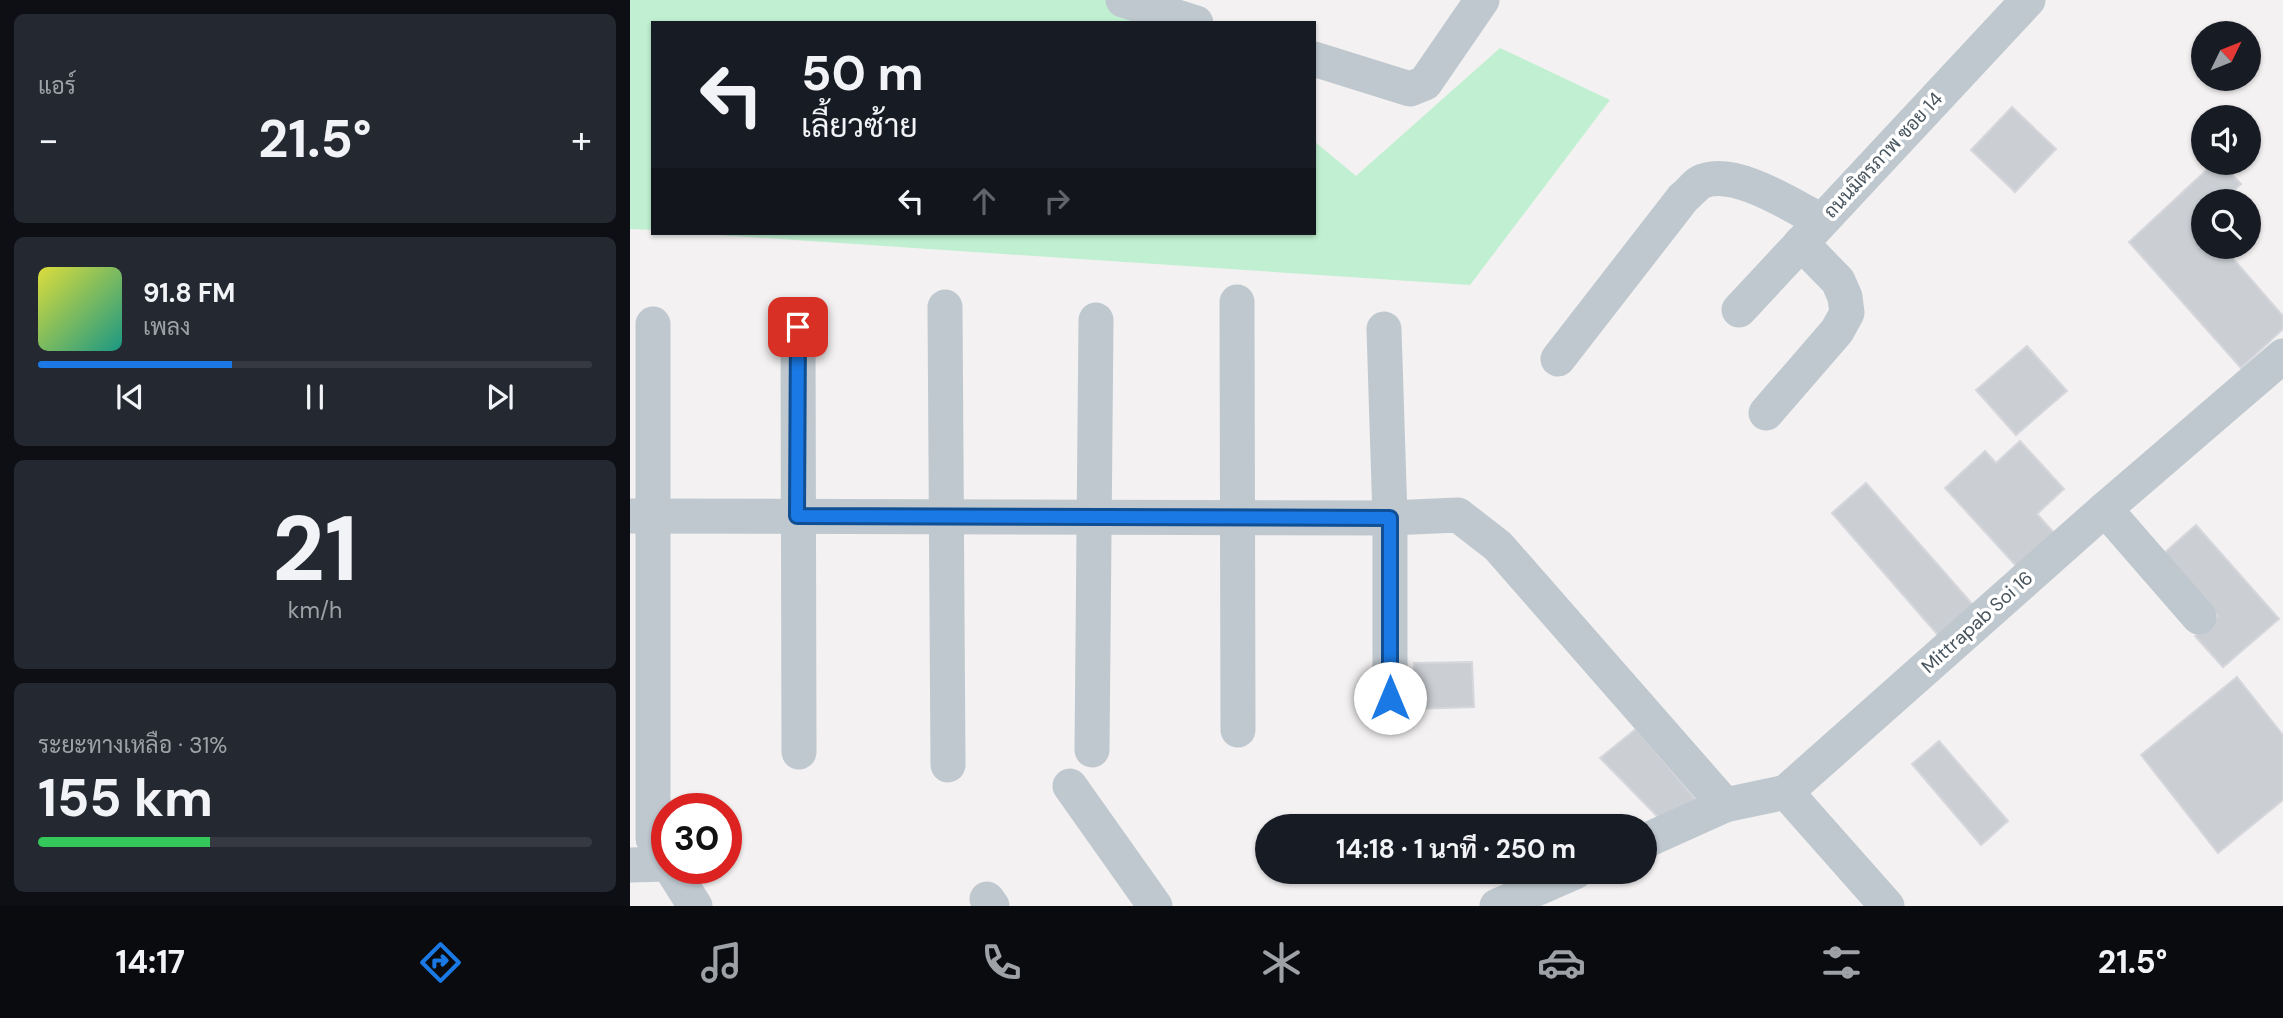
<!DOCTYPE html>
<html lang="th">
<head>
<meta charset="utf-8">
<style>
  :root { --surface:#171b24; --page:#242831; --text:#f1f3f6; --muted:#9ea1a6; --line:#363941; --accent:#1a79e4 }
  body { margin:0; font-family:"DM Sans",Sarabun,sans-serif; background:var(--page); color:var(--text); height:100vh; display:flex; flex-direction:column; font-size:26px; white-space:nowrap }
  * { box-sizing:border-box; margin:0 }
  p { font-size:23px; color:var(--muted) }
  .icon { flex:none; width:38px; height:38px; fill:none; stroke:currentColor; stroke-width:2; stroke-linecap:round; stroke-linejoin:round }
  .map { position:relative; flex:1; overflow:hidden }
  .drawer { display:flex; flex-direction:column; gap:14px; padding:14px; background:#0d0f14; width:630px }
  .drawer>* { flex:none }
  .banner { position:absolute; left:21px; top:21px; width:665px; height:214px; border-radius:0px; box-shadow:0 2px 5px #0004; background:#171b24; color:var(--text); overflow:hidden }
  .needle { width:46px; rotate:47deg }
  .tools { position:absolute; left:1561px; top:21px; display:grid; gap:14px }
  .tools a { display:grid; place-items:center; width:70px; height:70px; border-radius:50%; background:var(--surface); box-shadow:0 2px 5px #0004; font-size:35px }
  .speed { position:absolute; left:21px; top:793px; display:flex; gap:14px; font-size:35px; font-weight:700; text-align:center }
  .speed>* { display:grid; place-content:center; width:91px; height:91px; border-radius:50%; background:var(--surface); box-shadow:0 2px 5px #0004; line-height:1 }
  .speed .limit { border:10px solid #d22; background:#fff; color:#111 }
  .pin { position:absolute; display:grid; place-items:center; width:60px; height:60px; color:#fff; margin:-30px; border-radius:14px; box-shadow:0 4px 10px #0006 }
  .me { position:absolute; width:77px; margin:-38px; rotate:0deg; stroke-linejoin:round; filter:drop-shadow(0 0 5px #0008) }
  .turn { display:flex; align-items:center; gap:24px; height:147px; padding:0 35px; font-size:32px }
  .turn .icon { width:91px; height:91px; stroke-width:2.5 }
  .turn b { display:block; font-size:49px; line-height:60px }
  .lanes { display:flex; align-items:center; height:66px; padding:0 35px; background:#0003; justify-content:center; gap:35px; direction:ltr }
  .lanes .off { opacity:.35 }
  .big { font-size:52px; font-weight:700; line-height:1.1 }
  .drawer .widget { flex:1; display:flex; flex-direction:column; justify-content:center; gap:10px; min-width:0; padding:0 24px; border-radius:10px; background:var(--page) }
  .drawer .dial { align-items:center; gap:0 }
  .dial b { font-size:91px; line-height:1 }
  .song { display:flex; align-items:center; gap:21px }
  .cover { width:84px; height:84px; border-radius:10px; background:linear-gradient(135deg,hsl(60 70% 55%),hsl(170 70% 35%)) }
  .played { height:7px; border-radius:4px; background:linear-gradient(90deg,var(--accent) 35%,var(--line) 35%) }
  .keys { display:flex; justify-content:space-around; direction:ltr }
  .heat { display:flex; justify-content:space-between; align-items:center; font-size:38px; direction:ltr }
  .charge { height:10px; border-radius:5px; background:linear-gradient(90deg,#34c759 31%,var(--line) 0) }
  .trip { position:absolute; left:625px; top:814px; width:402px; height:70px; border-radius:35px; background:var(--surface); box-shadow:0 2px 5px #0004; font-weight:700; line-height:70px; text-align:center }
  .dock { display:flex; height:112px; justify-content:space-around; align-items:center; background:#090b0e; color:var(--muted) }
  .dock .icon { width:49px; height:49px }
  .dock .current { color:var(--accent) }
  .dock b { font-size:32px; color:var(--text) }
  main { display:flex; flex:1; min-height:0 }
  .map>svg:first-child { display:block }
  .green { fill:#c0f0d1 }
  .building { fill:#cbced3; stroke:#d5d7dc; stroke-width:2 }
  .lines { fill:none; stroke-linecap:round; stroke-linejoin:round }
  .minor { stroke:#bfc8cf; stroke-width:35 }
  .route-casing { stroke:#114f94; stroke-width:18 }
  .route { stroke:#1a79e4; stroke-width:12 }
  .labels { text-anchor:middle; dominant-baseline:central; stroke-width:7; stroke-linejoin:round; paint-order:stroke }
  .street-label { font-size:19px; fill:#48555e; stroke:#fff }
</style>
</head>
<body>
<main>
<section class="drawer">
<div class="widget"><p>แอร์</p>
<div class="heat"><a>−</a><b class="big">21.5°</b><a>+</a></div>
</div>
<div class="widget">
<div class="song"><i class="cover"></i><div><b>91.8 FM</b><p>เพลง</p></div></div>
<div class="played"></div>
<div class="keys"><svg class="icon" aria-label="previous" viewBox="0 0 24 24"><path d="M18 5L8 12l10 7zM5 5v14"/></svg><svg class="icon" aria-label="pause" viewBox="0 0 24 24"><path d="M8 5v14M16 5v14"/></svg><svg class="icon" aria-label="next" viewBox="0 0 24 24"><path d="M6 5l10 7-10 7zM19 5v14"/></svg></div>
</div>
<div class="widget dial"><b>21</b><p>km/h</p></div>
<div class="widget"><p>ระยะทางเหลือ · 31%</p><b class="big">155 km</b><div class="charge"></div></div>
</section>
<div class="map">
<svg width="1653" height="906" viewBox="0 0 1653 906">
  <rect width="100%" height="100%" fill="#f3f1f1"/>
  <!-- green -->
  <g class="green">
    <path d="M0 0H515L542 23H23V230L0 229Z"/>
    <path d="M870 48 980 100 840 285 59 233H684V141L726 176Z"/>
  </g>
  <!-- building -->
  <g class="building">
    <path d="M1382 107 1426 149 1385 192 1341 150Z"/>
    <path d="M1584 163H1591L1611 184 1593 201H1573V247H1593L1653 316V329L1611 368 1499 242Z"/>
    <path d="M1397 346 1437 391 1386 435 1346 390Z"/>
    <path d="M1390 441 1434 489 1407 514 1426 535 1389 569 1315 488 1355 451 1366 463Z"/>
    <path d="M1236 483 1343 605 1308 635 1202 513Z"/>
    <path d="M1566 525 1649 619 1593 667 1565 636 1588 616 1533 554Z"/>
    <path d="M842 662 844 707 783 709 784 663Z"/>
    <path d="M1607 677 1653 735V800L1588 853 1511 755Z"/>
    <path d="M1006 729 1068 802 1029 818 970 758Z"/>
    <path d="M1309 741 1378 821 1351 845 1282 764Z"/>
  </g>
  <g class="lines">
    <!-- minor -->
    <g class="minor">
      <path d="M493 0 566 23"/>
      <path d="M684 59 780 89 795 83 852 0"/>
      <path d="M607 302 608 730"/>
      <path d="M315 307 318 765"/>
      <path d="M1109 310 1398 0"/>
      <path d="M23 324V839L37 860"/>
      <path d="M168 327 169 752"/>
      <path d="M754 329 760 518V697"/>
      <path d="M928 359 1053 198C1058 194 1064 187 1069 183 1101 165 1163 206 1191 221"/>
      <path d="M1136 413 1207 331 1217 313 1215 297 1208 281 1171 243"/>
      <path d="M1475 509 1569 617"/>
      <path d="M0 516 760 518 828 515 868 546 1095 805"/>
      <path d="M462 750 466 320"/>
      <path d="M440 786 525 906"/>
      <path d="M1156 792 1257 906"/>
      <path d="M1015 841 1095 805 1156 792 1475 509 1653 356"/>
      <path d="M0 865 37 864"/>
      <path d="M41 868 65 906"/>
      <path d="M357 899 362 906"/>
      <path d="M867 906 945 872"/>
    </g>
  </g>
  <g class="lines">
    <!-- route casing -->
    <g class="route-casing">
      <path id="route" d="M168 327 167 516 760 518V698"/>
    </g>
    <!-- route -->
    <use href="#route" class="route"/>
  </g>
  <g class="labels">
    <!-- street labels -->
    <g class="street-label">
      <text transform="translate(1253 155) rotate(-47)">ถนนมิตรภาพ ซอย 14</text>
      <text transform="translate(1347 622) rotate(-42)">Mittrapab Soi 16</text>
    </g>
  </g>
</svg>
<div class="tools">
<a><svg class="needle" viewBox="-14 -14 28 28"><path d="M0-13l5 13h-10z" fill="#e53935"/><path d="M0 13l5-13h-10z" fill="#9ea1a6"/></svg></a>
<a><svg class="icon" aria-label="sound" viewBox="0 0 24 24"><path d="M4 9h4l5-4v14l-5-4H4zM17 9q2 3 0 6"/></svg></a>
<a><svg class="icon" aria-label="search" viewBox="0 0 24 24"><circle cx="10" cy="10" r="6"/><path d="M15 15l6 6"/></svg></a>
</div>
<div class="speed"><div class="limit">30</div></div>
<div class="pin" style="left:168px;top:327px;background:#d93025"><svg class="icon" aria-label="arrive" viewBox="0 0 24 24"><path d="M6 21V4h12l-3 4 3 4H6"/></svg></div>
<svg class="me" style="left:760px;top:698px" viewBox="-20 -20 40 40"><circle r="19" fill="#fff"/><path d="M0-13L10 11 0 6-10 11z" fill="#1a79e4"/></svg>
<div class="trip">14:18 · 1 นาที · 250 m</div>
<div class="banner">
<div class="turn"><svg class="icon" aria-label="left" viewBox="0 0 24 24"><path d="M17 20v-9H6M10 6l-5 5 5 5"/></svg><div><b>50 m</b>เลี้ยวซ้าย</div></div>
<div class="lanes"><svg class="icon" aria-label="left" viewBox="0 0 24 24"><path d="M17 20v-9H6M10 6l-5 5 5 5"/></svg><svg class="icon off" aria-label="ahead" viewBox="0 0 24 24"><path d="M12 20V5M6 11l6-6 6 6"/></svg><svg class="icon off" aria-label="right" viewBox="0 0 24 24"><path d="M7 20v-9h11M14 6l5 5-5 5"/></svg></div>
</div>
</div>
</main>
<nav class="dock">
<b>14:17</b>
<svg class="icon current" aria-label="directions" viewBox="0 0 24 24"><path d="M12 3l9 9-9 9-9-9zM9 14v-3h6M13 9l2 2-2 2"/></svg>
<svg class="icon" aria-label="music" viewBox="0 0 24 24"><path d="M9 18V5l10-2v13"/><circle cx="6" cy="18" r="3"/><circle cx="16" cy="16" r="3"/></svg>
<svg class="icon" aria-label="phone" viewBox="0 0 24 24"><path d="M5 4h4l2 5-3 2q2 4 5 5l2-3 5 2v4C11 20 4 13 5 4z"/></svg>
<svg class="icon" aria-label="climate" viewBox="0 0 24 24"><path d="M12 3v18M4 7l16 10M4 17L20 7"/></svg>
<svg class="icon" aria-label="car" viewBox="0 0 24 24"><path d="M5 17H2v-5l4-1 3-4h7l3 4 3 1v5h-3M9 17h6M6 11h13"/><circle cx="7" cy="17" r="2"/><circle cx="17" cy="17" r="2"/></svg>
<svg class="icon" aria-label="filters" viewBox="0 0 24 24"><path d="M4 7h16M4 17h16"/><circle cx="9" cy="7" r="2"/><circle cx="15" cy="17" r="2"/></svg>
<b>21.5°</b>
</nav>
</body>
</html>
